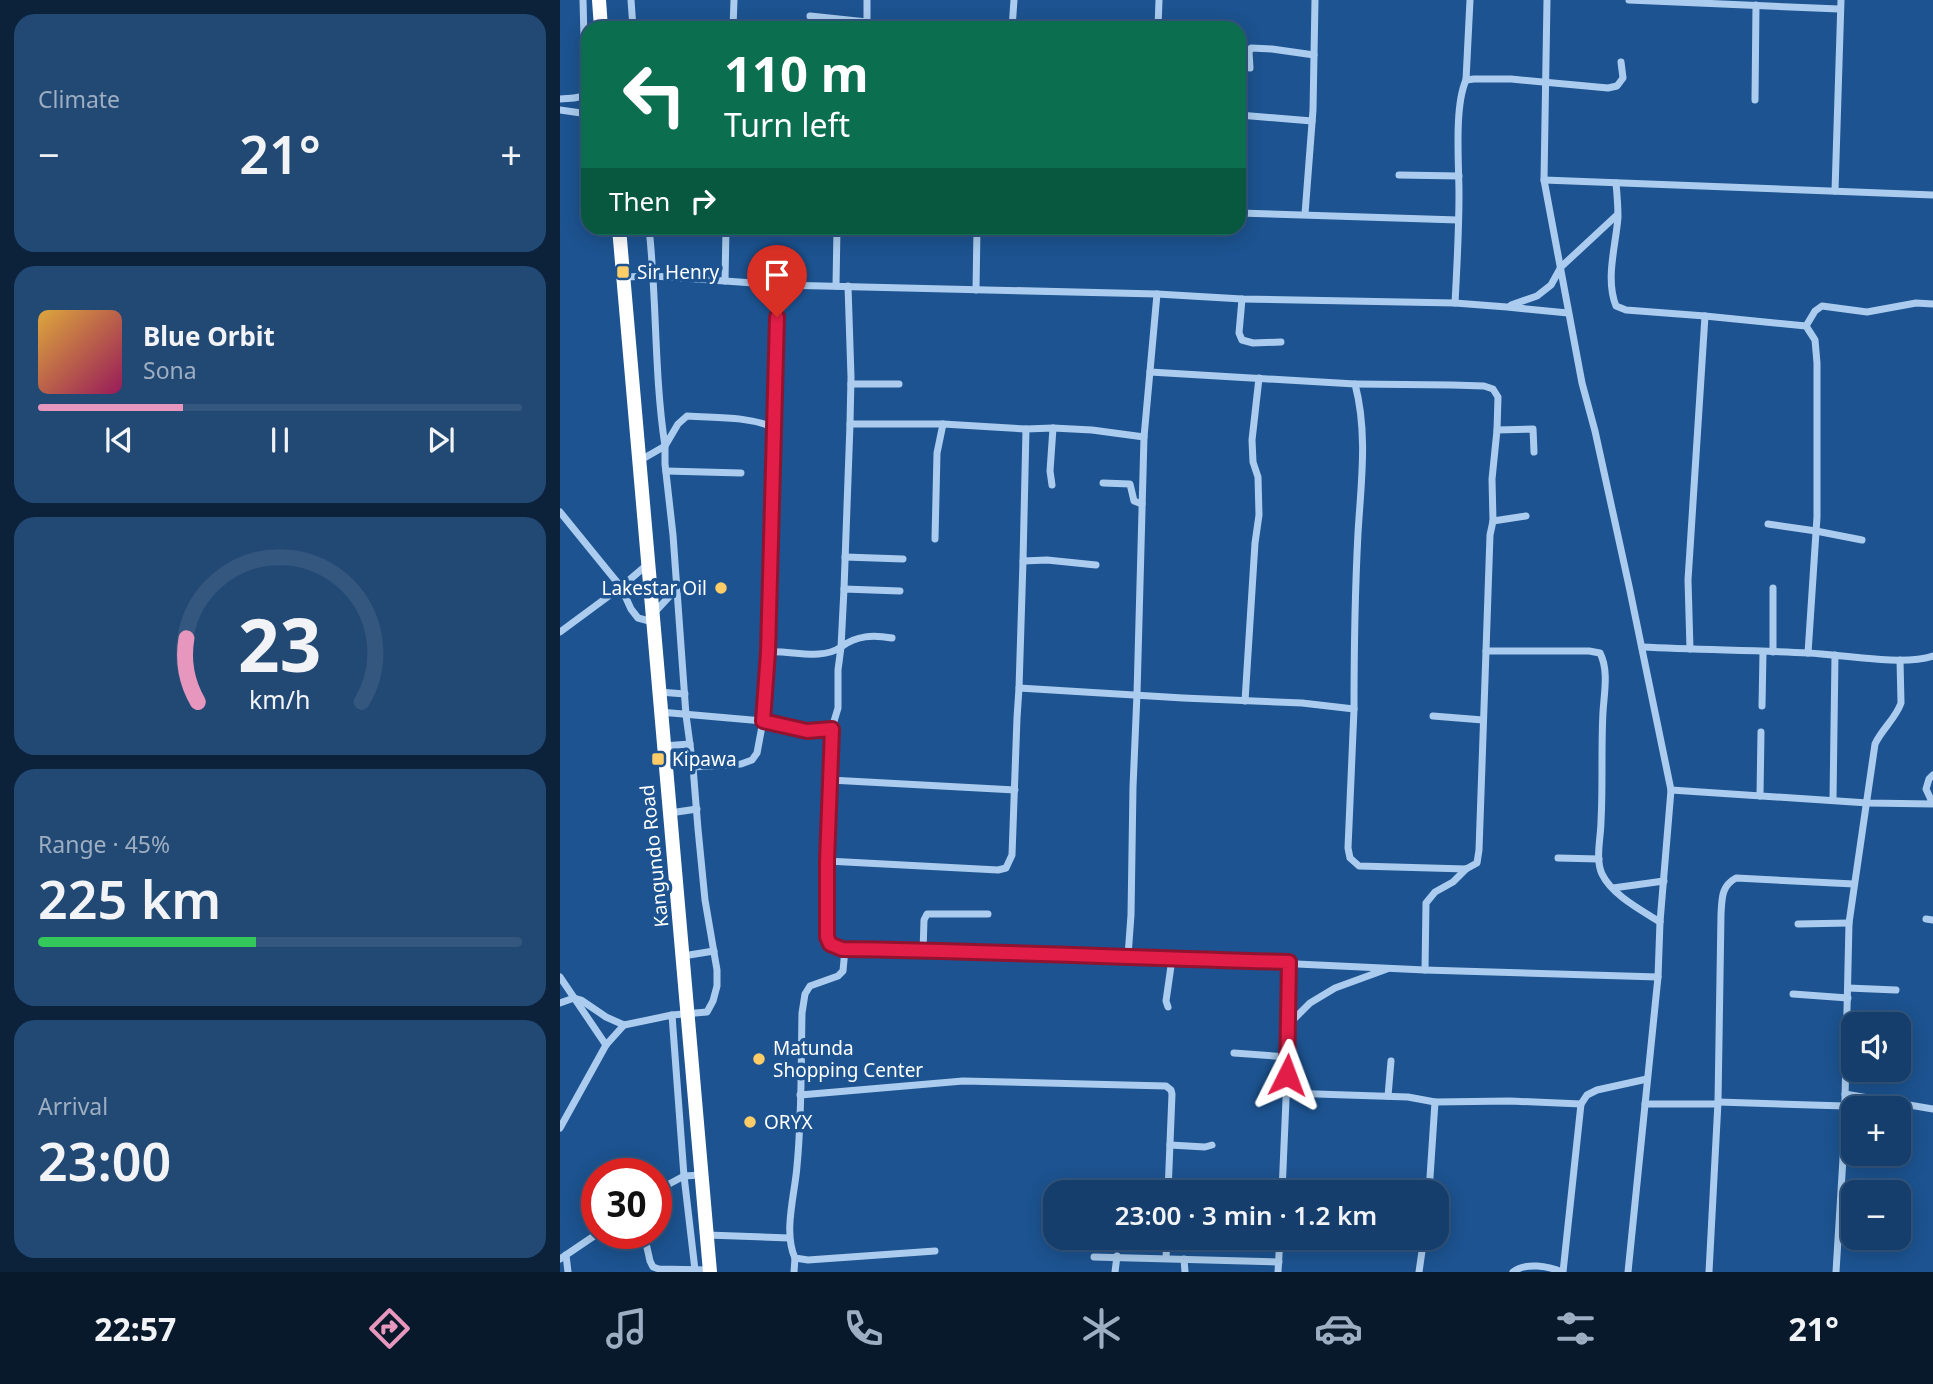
<!DOCTYPE html>
<html lang="en">
<head>
<meta charset="utf-8">
<style>
  :root { --surface:#153e6c; --page:#224974; --text:#f1f3f6; --muted:#9daec2; --line:#34577f; --accent:#e797bd }
  body { margin:0; font-family:"Noto Sans",sans-serif; background:var(--page); color:var(--text); height:100vh; display:flex; flex-direction:column; font-size:26px; white-space:nowrap }
  * { box-sizing:border-box; margin:0 }
  p { font-size:23px; color:var(--muted) }
  .icon { flex:none; width:38px; height:38px; fill:none; stroke:currentColor; stroke-width:2; stroke-linecap:round; stroke-linejoin:round }
  .map { position:relative; flex:1; overflow:hidden }
  .sheet { display:flex; flex-direction:column; gap:14px; padding:14px; background:#0c223b; width:560px }
  .sheet>* { flex:none }
  .top-card { position:absolute; left:21px; top:21px; width:665px; height:214px; border-radius:21px; box-shadow:0 4px 18px #0003,0 0 0 2px var(--line); background:#0b6e4f; color:#fff; overflow:hidden }
  .controls { position:absolute; left:1281px; top:1012px; display:grid; gap:14px }
  .controls a { display:grid; place-items:center; width:70px; height:70px; border-radius:14px; background:var(--surface); box-shadow:0 4px 18px #0003,0 0 0 2px var(--line); font-size:35px }
  .speed { position:absolute; left:21px; top:1158px; display:flex; gap:14px; font-size:35px; font-weight:700; text-align:center }
  .speed>* { display:grid; place-content:center; width:91px; height:91px; border-radius:50%; background:var(--surface); box-shadow:0 4px 18px #0003,0 0 0 2px var(--line); line-height:1 }
  .speed .limit { border:10px solid #d22; background:#fff; color:#111 }
  .pin { position:absolute; display:grid; place-items:center; width:60px; height:60px; color:#fff; margin:-72px -30px; border-radius:50% 50% 50% 0; rotate:-45deg; box-shadow:0 0 7px #0007 }
  .pin .icon { rotate:45deg }
  .me { position:absolute; width:77px; margin:-38px; rotate:3deg; stroke-linejoin:round; filter:drop-shadow(0 0 5px #0008) }
  .turn { display:flex; align-items:center; gap:24px; height:147px; padding:0 28px; font-size:32px }
  .turn .icon { width:91px; height:91px; stroke-width:2.5 }
  .turn b { display:block; font-size:49px; line-height:60px }
  .then { display:flex; align-items:center; height:66px; padding:0 28px; background:#0003; gap:14px; font-size:26px }
  .big { font-size:52px; font-weight:600; line-height:1.1 }
  .sheet .card { flex:1; display:flex; flex-direction:column; justify-content:center; gap:10px; min-width:0; padding:0 24px; border-radius:21px; background:var(--page) }
  .sheet .dial { align-items:center; gap:0 }
  .dial svg { height:182px; overflow:visible; fill:none; stroke:var(--line); stroke-width:7; stroke-linecap:round; text-anchor:middle }
  .dial text { fill:var(--text); stroke:none }
  .song { display:flex; align-items:center; gap:21px }
  .cover { width:84px; height:84px; border-radius:10px; background:linear-gradient(135deg,hsl(40 70% 55%),hsl(330 70% 35%)) }
  .played { height:7px; border-radius:4px; background:linear-gradient(90deg,var(--accent) 30%,var(--line) 30%) }
  .keys { display:flex; justify-content:space-around; direction:ltr }
  .heat { display:flex; justify-content:space-between; align-items:center; font-size:38px; direction:ltr }
  .charge { height:10px; border-radius:5px; background:linear-gradient(90deg,#34c759 45%,var(--line) 0) }
  .trip { position:absolute; left:483px; top:1180px; width:406px; height:70px; border-radius:21px; background:var(--surface); box-shadow:0 4px 18px #0003,0 0 0 2px var(--line); font-weight:600; line-height:70px; text-align:center }
  .menu { display:flex; height:112px; justify-content:space-around; align-items:center; background:#08192b; color:var(--muted) }
  .menu .icon { width:49px; height:49px }
  .menu .on { color:var(--accent) }
  .menu b { font-size:32px; color:var(--text) }
  main { display:flex; flex:1; min-height:0 }
  .map>svg:first-child { display:block }
  .lines { fill:none; stroke-linecap:round; stroke-linejoin:round }
  .street { stroke:#abccee; stroke-width:7 }
  .highway { stroke:#fff; stroke-width:14 }
  .route-casing { stroke:#92132f; stroke-width:18 }
  .route { stroke:#e11d48; stroke-width:12 }
  .poi-dot { fill:#ffcd68; stroke:#1c5390; stroke-width:2.5 }
  .labels { text-anchor:middle; dominant-baseline:central; stroke-width:7; stroke-linejoin:round; paint-order:stroke }
  .poi-label { font-size:19px; fill:#fff; stroke:#1c5390; text-anchor:start }
  .street-label { font-size:19px; fill:#fff; stroke:#1c5390 }
</style>
</head>
<body>
<main>
<section class="sheet">
<div class="card"><p>Climate</p>
<div class="heat"><a>−</a><b class="big">21°</b><a>+</a></div>
</div>
<div class="card">
<div class="song"><i class="cover"></i><div><b>Blue Orbit</b><p>Sona</p></div></div>
<div class="played"></div>
<div class="keys"><svg class="icon" aria-label="previous" viewBox="0 0 24 24"><path d="M18 5L8 12l10 7zM5 5v14"/></svg><svg class="icon" aria-label="pause" viewBox="0 0 24 24"><path d="M8 5v14M16 5v14"/></svg><svg class="icon" aria-label="next" viewBox="0 0 24 24"><path d="M6 5l10 7-10 7zM19 5v14"/></svg></div>
</div>
<div class="card dial"><svg viewBox="0 0 100 80">
<path d="M14 69A42 42 0 1 1 86 69"/>
<path d="M14 69A42 42 0 0 1 9 41" stroke="#e797bd"/>
<text x="50" y="56" font-size="32" font-weight="700">23</text>
<text x="50" y="72" font-size="11">km/h</text>
</svg></div>
<div class="card"><p>Range · 45%</p><b class="big">225 km</b><div class="charge"></div></div>
<div class="card"><p>Arrival</p><b class="big">23:00</b></div>
</section>
<div class="map">
<svg width="1373" height="1272" viewBox="0 0 1373 1272">
  <rect width="100%" height="100%" fill="#1c5390"/>
  <g class="lines">
    <!-- street -->
    <g class="street">
      <path d="M23 0 26 114"/>
      <path d="M71 0 73 28"/>
      <path d="M987 0 984 180 1022 383 1035 431 1069 586 1111 790 1100 922 1098 977 1068 1272"/>
      <path d="M1069 0 1279 9"/>
      <path d="M250 16 307 22"/>
      <path d="M173 28 174 0"/>
      <path d="M307 28V0"/>
      <path d="M452 28 454 0"/>
      <path d="M598 28 599 0"/>
      <path d="M690 68 689 52 691 48 712 49 754 55"/>
      <path d="M906 80 914 79H951L1048 88 1057 86 1063 78 1061 62"/>
      <path d="M0 99C9 98 20 99 28 94"/>
      <path d="M1195 100 1196 5"/>
      <path d="M0 110 28 114"/>
      <path d="M679 115 752 121"/>
      <path d="M839 175 899 176"/>
      <path d="M984 180 1373 195"/>
      <path d="M1056 183C1057 194 1058 206 1058 217 1056 245 1045 279 1056 306L1066 310 1145 316 1246 326 1255 340 1257 363V517L1248 653"/>
      <path d="M1275 191 1281 0"/>
      <path d="M679 213 898 220"/>
      <path d="M745 214 753 110 755 0"/>
      <path d="M64 277 94 276 221 285 597 294 682 299 895 303 947 307 1008 313"/>
      <path d="M165 281 166 228"/>
      <path d="M221 285 218 301 216 334 208 652C231 650 261 661 281 647L284 589 340 591"/>
      <path d="M276 286 277 228"/>
      <path d="M288 286 291 377 290 424H383L466 429 493 428 532 430 584 437"/>
      <path d="M416 290 417 228"/>
      <path d="M597 294 584 437 577 694 573 787 571 915 568 956 865 970 1098 977"/>
      <path d="M682 299 679 333 682 340 693 343 721 342"/>
      <path d="M895 303C897 267 899 231 899 194 899 164 894 107 906 80L910 0"/>
      <path d="M951 305 977 296 991 285 1001 267 1057 215"/>
      <path d="M1246 326 1255 311 1262 306 1307 312 1356 303 1373 304"/>
      <path d="M590 372 795 384C808 433 801 483 798 533 795 591 794 650 794 709"/>
      <path d="M291 384H339"/>
      <path d="M795 384 892 385 924 386 933 389 938 397 937 430"/>
      <path d="M466 429 463 561 487 560 536 565"/>
      <path d="M79 461 105 446C94 374 97 300 89 228"/>
      <path d="M106 471 181 473"/>
      <path d="M543 483 570 484 574 501 582 504"/>
      <path d="M492 485 490 471 493 428"/>
      <path d="M0 512 61 587 71 609 78 618 93 622"/>
      <path d="M933 521 932 479 937 430 973 429 974 452"/>
      <path d="M1208 524 1256 531 1302 540"/>
      <path d="M375 539 377 453 383 424"/>
      <path d="M285 557 343 559"/>
      <path d="M463 561 459 688 623 698 742 703 794 709 788 848 790 858 799 866 906 869 917 863 919 850 926 651H1029L1040 653C1049 670 1044 694 1043 712 1041 748 1043 785 1041 821 1041 837 1035 859 1042 874 1052 895 1081 910 1100 922"/>
      <path d="M284 589 290 424"/>
      <path d="M93 614 118 587"/>
      <path d="M0 632 61 587 88 564"/>
      <path d="M332 638C313 635 297 635 281 647L278 670V708L272 728 267 937 270 944 282 949 568 956"/>
      <path d="M1082 647C1138 650 1194 650 1249 653 1283 655 1343 666 1373 656"/>
      <path d="M1130 649 1128 580 1145 316"/>
      <path d="M926 651 930 535 933 521 966 516"/>
      <path d="M1213 652V588"/>
      <path d="M99 692 125 694"/>
      <path d="M685 701 695 543 699 515 698 477 693 462 692 440 699 378"/>
      <path d="M1202 706 1203 652"/>
      <path d="M100 712 203 721 208 652"/>
      <path d="M873 716 923 720"/>
      <path d="M103 746 130 744"/>
      <path d="M133 767 181 764 192 760 197 753 203 721 248 731 272 728"/>
      <path d="M270 780 455 790"/>
      <path d="M1111 790 1308 803 1373 804 1366 789 1369 779 1373 775"/>
      <path d="M1200 796 1201 732"/>
      <path d="M1273 800 1275 655"/>
      <path d="M110 813 137 809"/>
      <path d="M998 858 1039 859"/>
      <path d="M267 861 438 870 446 868 452 855 457 718 459 688"/>
      <path d="M1053 888 1104 881"/>
      <path d="M1366 919 1373 920"/>
      <path d="M1238 924 1289 923"/>
      <path d="M285 949 283 971 278 976 250 986 245 994 242 1013C241 1064 242 1115 237 1166 235 1194 223 1232 235 1258L248 1260 375 1251"/>
      <path d="M363 952 364 920 367 914H428"/>
      <path d="M123 956 154 951"/>
      <path d="M865 970 866 903 875 892 893 882 906 869"/>
      <path d="M0 977 46 1045"/>
      <path d="M1288 988 1336 990"/>
      <path d="M1233 994 1288 998"/>
      <path d="M0 1003 14 998 21 1000 46 1017 64 1025 112 1015 124 1176 141 1175"/>
      <path d="M608 1007 606 1001 612 959"/>
      <path d="M112 1015 147 1012 153 1001 157 986V970L145 900 138 829 133 767 126 715 113 535 105 464V446L118 424 127 416C157 418 185 416 213 427"/>
      <path d="M729 1024 750 1003 775 988 827 969"/>
      <path d="M674 1053 728 1057"/>
      <path d="M726 1093 848 1097 875 1102 950 1101 1021 1104"/>
      <path d="M1285 1094 1373 1109"/>
      <path d="M240 1095 403 1081 606 1086 611 1090 612 1094 608 1192"/>
      <path d="M828 1096 831 1061"/>
      <path d="M1158 1102 1285 1106"/>
      <path d="M1085 1104H1158"/>
      <path d="M0 1128 46 1045 64 1025"/>
      <path d="M610 1145 645 1147 652 1145"/>
      <path d="M96 1191 124 1176 135 1270"/>
      <path d="M722 1192 729 1030V962"/>
      <path d="M869 1192 875 1102"/>
      <path d="M84 1234 90 1261 93 1267 99 1269 150 1270"/>
      <path d="M147 1235 229 1238"/>
      <path d="M6 1255 8 1272"/>
      <path d="M534 1257 719 1262"/>
      <path d="M606 1258 607 1237"/>
      <path d="M0 1259 37 1234"/>
      <path d="M624 1259 625 1272"/>
      <path d="M234 1272 235 1258"/>
      <path d="M555 1272 557 1256"/>
      <path d="M718 1272 720 1237"/>
      <path d="M859 1272 864 1237"/>
      <path d="M953 1272C966 1262 988 1266 1002 1272"/>
      <path d="M1003 1272 1021 1104 1027 1095 1037 1090 1087 1079"/>
      <path d="M1149 1272 1158 1102 1161 914C1162 899 1161 886 1176 878L1294 884"/>
      <path d="M1276 1272 1284 1142 1289 923 1315 744C1322 729 1336 718 1341 703L1340 660"/>
    </g>
    <!-- highway -->
    <g class="highway">
      <path d="M39 0 41 28"/>
      <path d="M59 228 150 1272"/>
    </g>
  </g>
  <g class="lines">
    <!-- route casing -->
    <g class="route-casing">
      <path id="route" d="M217 317 208 652 203 721 247 731 272 729 267 861V937L270 944 282 949C431 951 580 958 729 962L727 1075"/>
    </g>
    <!-- route -->
    <use href="#route" class="route"/>
  </g>
  <!-- markers -->
  <g class="poi-dot">
    <rect x="56" y="265" width="14" height="14" rx="3.5"/>
    <circle cx="161" cy="588" r="7"/>
    <rect x="91" y="752" width="14" height="14" rx="3.5"/>
    <circle cx="199" cy="1059" r="7"/>
    <circle cx="190" cy="1122" r="7"/>
  </g>
  <g class="labels">
    <!-- poi labels -->
    <g class="poi-label">
      <text x="77" y="272">Sir Henry</text>
      <text x="147" y="588" text-anchor="end">Lakestar Oil</text>
      <text x="112" y="759">Kipawa</text>
      <text x="213" y="1048">Matunda<tspan x="213" dy="22">Shopping Center</tspan></text>
      <text x="204" y="1122">ORYX</text>
    </g>
    <!-- street labels -->
    <g class="street-label">
      <text transform="translate(94 856) rotate(-96)">Kangundo Road</text>
    </g>
  </g>
</svg>
<div class="controls">
<a><svg class="icon" aria-label="sound" viewBox="0 0 24 24"><path d="M4 9h4l5-4v14l-5-4H4zM17 9q2 3 0 6"/></svg></a>
<a>+</a>
<a>−</a>
</div>
<div class="speed"><div class="limit">30</div></div>
<div class="pin" style="left:217px;top:317px;background:#d93025"><svg class="icon" aria-label="arrive" viewBox="0 0 24 24"><path d="M6 21V4h12l-3 4 3 4H6"/></svg></div>
<svg class="me" style="left:727px;top:1075px" viewBox="-20 -20 40 40"><path d="M0-17L14 15 0 8-14 15z" fill="#e11d48" stroke="#fff" stroke-width="4"/></svg>
<div class="trip">23:00 · 3 min · 1.2 km</div>
<div class="top-card">
<div class="turn"><svg class="icon" aria-label="left" viewBox="0 0 24 24"><path d="M17 20v-9H6M10 6l-5 5 5 5"/></svg><div><b>110 m</b>Turn left</div></div>
<div class="then">Then<svg class="icon" aria-label="right" viewBox="0 0 24 24"><path d="M7 20v-9h11M14 6l5 5-5 5"/></svg></div>
</div>
</div>
</main>
<nav class="menu">
<b>22:57</b>
<svg class="icon on" aria-label="directions" viewBox="0 0 24 24"><path d="M12 3l9 9-9 9-9-9zM9 14v-3h6M13 9l2 2-2 2"/></svg>
<svg class="icon" aria-label="music" viewBox="0 0 24 24"><path d="M9 18V5l10-2v13"/><circle cx="6" cy="18" r="3"/><circle cx="16" cy="16" r="3"/></svg>
<svg class="icon" aria-label="phone" viewBox="0 0 24 24"><path d="M5 4h4l2 5-3 2q2 4 5 5l2-3 5 2v4C11 20 4 13 5 4z"/></svg>
<svg class="icon" aria-label="climate" viewBox="0 0 24 24"><path d="M12 3v18M4 7l16 10M4 17L20 7"/></svg>
<svg class="icon" aria-label="car" viewBox="0 0 24 24"><path d="M5 17H2v-5l4-1 3-4h7l3 4 3 1v5h-3M9 17h6M6 11h13"/><circle cx="7" cy="17" r="2"/><circle cx="17" cy="17" r="2"/></svg>
<svg class="icon" aria-label="filters" viewBox="0 0 24 24"><path d="M4 7h16M4 17h16"/><circle cx="9" cy="7" r="2"/><circle cx="15" cy="17" r="2"/></svg>
<b>21°</b>
</nav>
</body>
</html>
